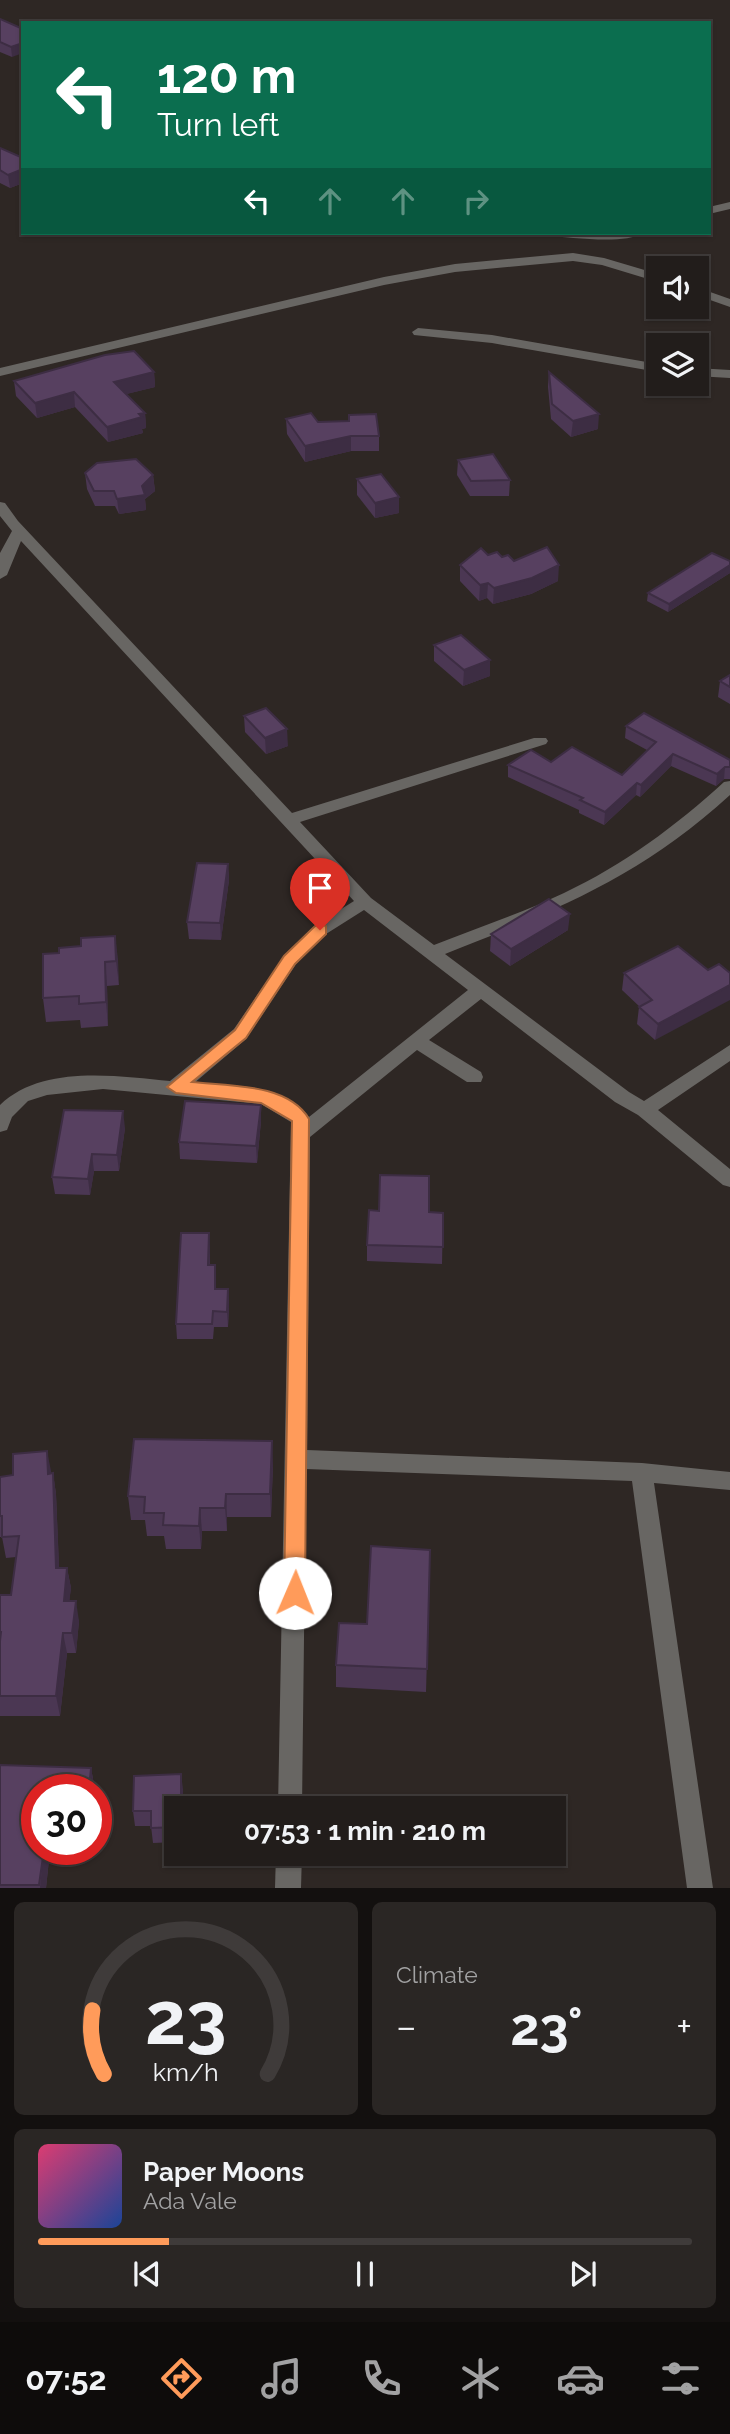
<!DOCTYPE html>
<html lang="en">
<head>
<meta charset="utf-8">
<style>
  :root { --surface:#221d1b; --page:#2a2624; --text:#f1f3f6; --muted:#a2a2a3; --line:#3f3b3a; --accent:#ff9b5a }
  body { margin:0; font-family:Raleway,sans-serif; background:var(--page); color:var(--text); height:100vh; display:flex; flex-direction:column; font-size:26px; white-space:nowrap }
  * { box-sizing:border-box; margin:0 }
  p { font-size:23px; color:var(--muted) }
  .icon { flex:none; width:38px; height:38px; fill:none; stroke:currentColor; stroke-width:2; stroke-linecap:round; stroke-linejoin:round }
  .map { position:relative; height:1888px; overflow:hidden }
  .details { display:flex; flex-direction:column; gap:14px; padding:14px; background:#13100f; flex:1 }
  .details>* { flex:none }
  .guide { position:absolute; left:21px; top:21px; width:690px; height:214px; border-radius:0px; box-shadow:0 2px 5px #0004,0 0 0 2px var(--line); background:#0b6e4f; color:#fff; overflow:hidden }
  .fabs { position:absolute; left:646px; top:256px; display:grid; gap:14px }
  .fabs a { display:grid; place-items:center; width:63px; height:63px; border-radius:0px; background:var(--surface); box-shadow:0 2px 5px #0004,0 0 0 2px var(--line); font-size:35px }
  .speed { position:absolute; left:21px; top:1774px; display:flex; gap:14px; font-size:35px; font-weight:700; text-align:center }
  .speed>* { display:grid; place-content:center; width:91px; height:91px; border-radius:50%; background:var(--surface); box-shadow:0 2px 5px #0004,0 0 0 2px var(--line); line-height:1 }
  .speed .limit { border:10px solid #d22; background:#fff; color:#111 }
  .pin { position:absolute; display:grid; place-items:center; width:60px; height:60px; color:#fff; margin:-72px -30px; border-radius:50% 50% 50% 0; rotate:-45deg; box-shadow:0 0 7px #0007 }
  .pin .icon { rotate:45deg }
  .me { position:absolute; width:77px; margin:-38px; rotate:1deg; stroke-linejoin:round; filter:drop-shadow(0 0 5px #0008) }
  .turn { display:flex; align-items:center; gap:24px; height:147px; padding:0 21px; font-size:32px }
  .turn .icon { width:91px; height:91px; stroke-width:2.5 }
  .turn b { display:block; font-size:49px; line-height:60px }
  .lanes { display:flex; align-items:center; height:66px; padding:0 21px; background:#0003; justify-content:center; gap:35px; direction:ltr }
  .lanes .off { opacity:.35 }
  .big { font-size:52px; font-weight:700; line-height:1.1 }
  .details .card { flex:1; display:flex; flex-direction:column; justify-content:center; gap:10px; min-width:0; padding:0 24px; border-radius:10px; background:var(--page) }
  .details .dial { align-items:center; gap:0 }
  .dial svg { height:182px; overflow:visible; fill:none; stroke:var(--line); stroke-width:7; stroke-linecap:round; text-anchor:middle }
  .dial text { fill:var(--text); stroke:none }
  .song { display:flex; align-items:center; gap:21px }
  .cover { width:84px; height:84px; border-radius:10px; background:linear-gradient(135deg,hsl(340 70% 55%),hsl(220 70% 35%)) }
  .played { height:7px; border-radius:4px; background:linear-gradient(90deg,var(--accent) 20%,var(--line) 20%) }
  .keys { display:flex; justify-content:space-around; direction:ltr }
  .heat { display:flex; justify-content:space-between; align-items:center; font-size:38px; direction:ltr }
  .details .tiles { flex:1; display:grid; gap:14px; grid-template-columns:1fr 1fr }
  .card:last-child { grid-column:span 2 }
  .trip { position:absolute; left:164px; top:1796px; width:402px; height:70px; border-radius:0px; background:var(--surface); box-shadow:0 2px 5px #0004,0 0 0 2px var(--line); font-weight:700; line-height:70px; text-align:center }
  .menu { display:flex; height:112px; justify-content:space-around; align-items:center; background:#0e0c0b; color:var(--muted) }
  .menu .icon { width:49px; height:49px }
  .menu .selected { color:var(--accent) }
  .menu b { font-size:32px; color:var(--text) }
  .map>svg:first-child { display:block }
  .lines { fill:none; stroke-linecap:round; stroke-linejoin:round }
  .minor { fill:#686663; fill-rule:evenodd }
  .wall { fill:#4b3753 }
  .shaded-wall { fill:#3d2d43 }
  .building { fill:#574060; stroke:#3d2d43; stroke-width:2 }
  .route { fill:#ff9b5a; stroke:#a6653a; stroke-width:2 }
</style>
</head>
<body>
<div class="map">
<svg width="730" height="1888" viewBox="0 0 730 1888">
  <rect width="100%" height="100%" fill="#2e2724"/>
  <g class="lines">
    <!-- minor -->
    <g class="minor">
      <path d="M730 202V209L709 214V207Z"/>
      <path d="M541 233H642C626 245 569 237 547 236Z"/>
      <path d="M573 253 604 258 658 274V282L602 265 573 261 455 272 384 285 0 376V368L384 277 455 264Z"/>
      <path d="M696 287 730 299V307L696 295Z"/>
      <path d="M418 328 492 335 658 364V372L492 343 414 335 412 332Z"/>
      <path d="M696 368 730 370V378L696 376Z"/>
      <path d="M0 502 5 503 18 521 292 813 534 738H546L548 741 546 744 300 822 371 898 434 945C477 928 522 913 564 893 623 865 676 826 724 782L730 781V795C640 877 557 910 445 954L629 1092 644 1101 730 1045V1061L658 1110 730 1169V1187L723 1185 638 1115 615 1102 481 999 429 1040 481 1072 483 1077 481 1082H467L417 1050 310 1137 307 1450 642 1463 730 1472V1490L654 1483 713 1888H687L632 1481 306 1469 302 1808H278L291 1122 261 1104 103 1089 47 1095 28 1101 12 1117 7 1130 0 1132V1105C42 1064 117 1076 170 1081L234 1029 284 956 314 926 354 901 21 541 7 575 0 579V553L12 531 0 516ZM364 910 468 990 309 1117C283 1083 231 1087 193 1084L246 1039 296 964 326 934Z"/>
      <path d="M276 1853H302L301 1888H275Z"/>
    </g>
  </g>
  <!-- wall -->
  <g class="wall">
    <path d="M0 19 23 29 12 57 0 52Z"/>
    <path d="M0 148 23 158V183L10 188 0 183Z"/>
    <path d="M154 372 155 387 126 394 145 413 146 428 142 429 143 433 108 442 75 407 37 418 16 396 14 381Z"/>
    <path d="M549 372 598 429 571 437 551 419 548 387Z"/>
    <path d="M349 415 379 436V451H351L305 462 287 434 286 419 318 422 349 421Z"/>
    <path d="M458 460 510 480 509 496H470L457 475Z"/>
    <path d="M85 473 153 475 155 491 145 499 146 510 119 514 115 506H95L87 489Z"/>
    <path d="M357 479 399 497V513L375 518 357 495Z"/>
    <path d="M488 555 502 557 514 561 558 581 531 594 493 604 487 598 479 601 460 581V565Z"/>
    <path d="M730 561V573L668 612 647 601 648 593Z"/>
    <path d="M434 645 490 676 463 686 434 661Z"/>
    <path d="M730 675V704L718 697 720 681Z"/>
    <path d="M244 716 288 746 266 754 245 732Z"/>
    <path d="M626 726 730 760V779H724L716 786 671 766 640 797 636 795 604 825 579 813V810L508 777V765L551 762 622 775 647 750 625 738Z"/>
    <path d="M228 864 229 880 221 940 189 939 187 922Z"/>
    <path d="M568 930 510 966 490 951 491 934Z"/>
    <path d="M115 936 119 985 107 986 108 1026 81 1028 80 1020 46 1022 43 998 59 953Z"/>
    <path d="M708 970 655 1040 637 1024 639 1007H640L622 990 624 973Z"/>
    <path d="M261 1105V1121L257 1163 180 1159 179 1142Z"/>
    <path d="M125 1128 119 1171H94L90 1195 55 1194 52 1177Z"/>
    <path d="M443 1213 442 1264 367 1261V1245Z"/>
    <path d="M210 1248V1265L216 1280V1289H228L229 1305 228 1327H214L213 1339H177L176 1324Z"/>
    <path d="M273 1464 271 1517H227V1531H202L201 1549H166L164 1536H147L145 1520H131L128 1496Z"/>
    <path d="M53 1473 56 1494 59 1568H67L71 1588 69 1601 79 1621 76 1653H67L60 1716H0V1595H11L16 1557 6 1558 2 1537H0V1477Z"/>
    <path d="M430 1550 426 1692 336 1687V1665L367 1624Z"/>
    <path d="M0 1765 91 1768 95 1790H37V1850H50L46 1888H0Z"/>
    <path d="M183 1789 177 1808V1842L153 1843 151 1826H135L133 1811Z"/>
  </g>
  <!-- shaded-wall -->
  <g class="shaded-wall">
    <path d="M23 43V53L12 57 11 47Z"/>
    <path d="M23 169V183L10 188 8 175Z"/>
    <path d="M154 372 155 387 115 397 114 382Z"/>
    <path d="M74 392 75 407 37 418 35 403Z"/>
    <path d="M145 413 146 428 142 429 143 433 108 442 107 427Z"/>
    <path d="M599 414 598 429 571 437 573 421Z"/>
    <path d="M351 436V451L305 462V446Z"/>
    <path d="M153 475 155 491 145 499 146 510 119 514 117 499 142 486Z"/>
    <path d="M399 497V513L375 518V503Z"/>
    <path d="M559 565 558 581 531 594 493 604 494 588Z"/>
    <path d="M730 565V573L668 612 669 604Z"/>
    <path d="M488 583 487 598 479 601 480 585Z"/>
    <path d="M490 660V676L463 686 464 670Z"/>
    <path d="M287 729 288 746 266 754 265 738Z"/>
    <path d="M673 754 671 766 640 797 641 785Z"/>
    <path d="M725 767 724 779 716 786 717 774Z"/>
    <path d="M637 783 636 795 604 825 605 812Z"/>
    <path d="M228 864 229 880 221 940 220 923Z"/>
    <path d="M570 914 568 930 510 966 511 949Z"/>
    <path d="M115 936 118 959 119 985 116 961Z"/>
    <path d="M105 962 107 986 108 1026 106 1002Z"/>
    <path d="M730 985V1000L655 1040 658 1024Z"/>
    <path d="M261 1105V1121L257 1163 256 1146Z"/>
    <path d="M123 1111 125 1128 119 1171 117 1155Z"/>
    <path d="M92 1154 94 1171 90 1195 88 1179Z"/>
    <path d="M209 1233 210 1248 209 1280 208 1265Z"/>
    <path d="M228 1289 229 1305 228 1327 227 1312Z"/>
    <path d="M272 1441 273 1464 271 1517 270 1494Z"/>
    <path d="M47 1451 51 1471 52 1494 48 1474Z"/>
    <path d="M53 1473 56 1494 60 1588 56 1568Z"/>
    <path d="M226 1494 227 1517V1531L225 1508Z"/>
    <path d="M200 1508 202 1531 201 1549 199 1526Z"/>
    <path d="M67 1568 71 1588 67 1621 64 1601Z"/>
    <path d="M76 1601 79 1621 76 1653 72 1633Z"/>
    <path d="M63 1633 67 1653 60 1716 56 1696Z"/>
    <path d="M91 1768 95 1790H89Z"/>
    <path d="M181 1774 183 1789V1808H181Z"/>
    <path d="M44 1850H50L46 1888H40Z"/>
  </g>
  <!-- building -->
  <g class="building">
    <path d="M0 19 23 29V43L11 47 0 42Z"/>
    <path d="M0 148 23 158V169L8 175 0 170Z"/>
    <path d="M134 351 154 372 114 382 145 413 139 414 142 417 107 427 74 392 35 403 14 381 105 355Z"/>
    <path d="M549 372 599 414 573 421 552 404Z"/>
    <path d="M311 413 318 422 349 421V415L376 414 379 436H351L305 446 286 419Z"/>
    <path d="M493 454 510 480 471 481 458 460Z"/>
    <path d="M136 459 153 475 142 486 145 495 117 499 114 491H94L85 473 97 463Z"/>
    <path d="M381 474 399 497 375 503 357 479Z"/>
    <path d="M547 547 559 565 532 578 494 588 488 583 480 585 460 565 481 548 488 555 497 552 502 557 508 555 514 561Z"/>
    <path d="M712 553 730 561V565L669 604 648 593Z"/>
    <path d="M461 635 490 660 464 670 434 645Z"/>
    <path d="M730 675V687L720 681Z"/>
    <path d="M266 708 287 729 265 738 244 716Z"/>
    <path d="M644 713 730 760V767H725L717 774 673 754 641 785 637 783 605 812 580 800 583 798 508 765 531 750 551 762 572 747 622 775 656 742 626 726Z"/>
    <path d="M197 863 228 864 220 923 187 922Z"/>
    <path d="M549 899 570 914 511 949 491 934Z"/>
    <path d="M115 936 116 961 105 962 106 1002 79 1004V996L43 998V954L59 953V948L81 946V938Z"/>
    <path d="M678 946 708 970 719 964 730 973V985L658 1024 639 1007 652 1000 624 973Z"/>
    <path d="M185 1101 261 1105 256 1146 179 1142Z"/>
    <path d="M64 1110 123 1111 117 1155 92 1154 88 1179 52 1177Z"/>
    <path d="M380 1175 429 1176V1212L443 1213V1247L367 1245 369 1210 379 1211Z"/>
    <path d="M181 1233H209L208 1265H215V1289H228L227 1312 213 1311 212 1324H176Z"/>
    <path d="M134 1439 272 1441 270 1494H226L225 1508H200L199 1526 163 1525 164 1513H144L145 1497 128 1496Z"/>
    <path d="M47 1451 48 1474 53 1473 56 1568H67L64 1601H76L72 1633H63L56 1696H0V1641L1 1632H0V1595H11L19 1536 2 1537V1516H0V1477L13 1475V1454Z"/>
    <path d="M371 1546 430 1550 427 1669 336 1665 339 1623 367 1624Z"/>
    <path d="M0 1765 91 1768 89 1790H37V1850H44L39 1885H0Z"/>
    <path d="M181 1774V1808H177V1827L151 1828V1811H133L134 1776Z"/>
  </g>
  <!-- route -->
  <path class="route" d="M320 924 326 926V934L295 964 246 1038 192 1082C228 1086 288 1083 309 1119L305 1593 302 1600 295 1602 288 1600 284 1593 292 1121 261 1103 176 1093 167 1087 235 1030 284 956 315 926Z"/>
</svg>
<div class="fabs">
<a><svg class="icon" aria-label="sound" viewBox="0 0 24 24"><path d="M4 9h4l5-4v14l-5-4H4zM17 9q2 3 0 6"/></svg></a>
<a><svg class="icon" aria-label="layers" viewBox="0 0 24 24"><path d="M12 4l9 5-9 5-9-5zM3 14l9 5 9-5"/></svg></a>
</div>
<div class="speed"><div class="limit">30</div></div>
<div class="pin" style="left:320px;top:930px;background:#d93025"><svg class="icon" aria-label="arrive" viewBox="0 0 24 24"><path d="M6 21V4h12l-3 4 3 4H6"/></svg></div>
<svg class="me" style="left:295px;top:1593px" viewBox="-20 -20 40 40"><circle r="19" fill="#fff"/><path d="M0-13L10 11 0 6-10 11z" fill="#ff9b5a"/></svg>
<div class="trip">07:53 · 1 min · 210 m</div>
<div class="guide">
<div class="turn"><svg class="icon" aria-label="left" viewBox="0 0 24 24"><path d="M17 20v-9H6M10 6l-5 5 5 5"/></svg><div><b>120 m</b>Turn left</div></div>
<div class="lanes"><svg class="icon" aria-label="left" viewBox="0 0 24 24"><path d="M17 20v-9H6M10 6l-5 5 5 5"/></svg><svg class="icon off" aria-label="ahead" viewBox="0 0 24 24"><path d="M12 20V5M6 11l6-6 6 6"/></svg><svg class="icon off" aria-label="ahead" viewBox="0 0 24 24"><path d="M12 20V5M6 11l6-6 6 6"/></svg><svg class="icon off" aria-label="right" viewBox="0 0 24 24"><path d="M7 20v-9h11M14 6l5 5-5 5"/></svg></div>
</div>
</div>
<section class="details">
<div class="tiles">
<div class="card dial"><svg viewBox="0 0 100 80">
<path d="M14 69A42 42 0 1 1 86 69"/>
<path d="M14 69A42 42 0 0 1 9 41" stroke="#ff9b5a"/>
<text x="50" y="56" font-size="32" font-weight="700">23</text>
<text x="50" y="72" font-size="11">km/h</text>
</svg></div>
<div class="card"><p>Climate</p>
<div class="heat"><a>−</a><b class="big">23°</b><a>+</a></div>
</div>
<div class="card">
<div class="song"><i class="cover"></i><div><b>Paper Moons</b><p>Ada Vale</p></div></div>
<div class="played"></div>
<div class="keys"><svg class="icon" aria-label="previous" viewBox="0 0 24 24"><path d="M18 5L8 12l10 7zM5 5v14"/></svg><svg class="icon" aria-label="pause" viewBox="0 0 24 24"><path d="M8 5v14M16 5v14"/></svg><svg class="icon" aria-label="next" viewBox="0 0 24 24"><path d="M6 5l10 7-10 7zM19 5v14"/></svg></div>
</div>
</div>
</section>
<nav class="menu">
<b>07:52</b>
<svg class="icon selected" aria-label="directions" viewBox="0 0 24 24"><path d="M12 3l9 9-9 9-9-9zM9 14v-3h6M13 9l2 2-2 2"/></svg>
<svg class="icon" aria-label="music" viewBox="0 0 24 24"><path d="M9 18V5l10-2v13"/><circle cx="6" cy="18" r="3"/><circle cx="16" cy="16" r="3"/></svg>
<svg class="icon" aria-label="phone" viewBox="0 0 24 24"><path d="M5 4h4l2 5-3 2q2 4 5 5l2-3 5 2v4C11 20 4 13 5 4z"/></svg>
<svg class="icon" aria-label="climate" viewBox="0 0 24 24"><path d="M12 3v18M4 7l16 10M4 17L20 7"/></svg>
<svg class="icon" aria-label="car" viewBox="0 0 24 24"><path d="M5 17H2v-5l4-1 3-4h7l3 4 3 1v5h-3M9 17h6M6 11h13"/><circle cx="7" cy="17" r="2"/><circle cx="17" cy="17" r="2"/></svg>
<svg class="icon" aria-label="filters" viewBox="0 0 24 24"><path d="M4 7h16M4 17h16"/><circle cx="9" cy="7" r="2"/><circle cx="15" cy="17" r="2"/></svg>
</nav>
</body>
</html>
